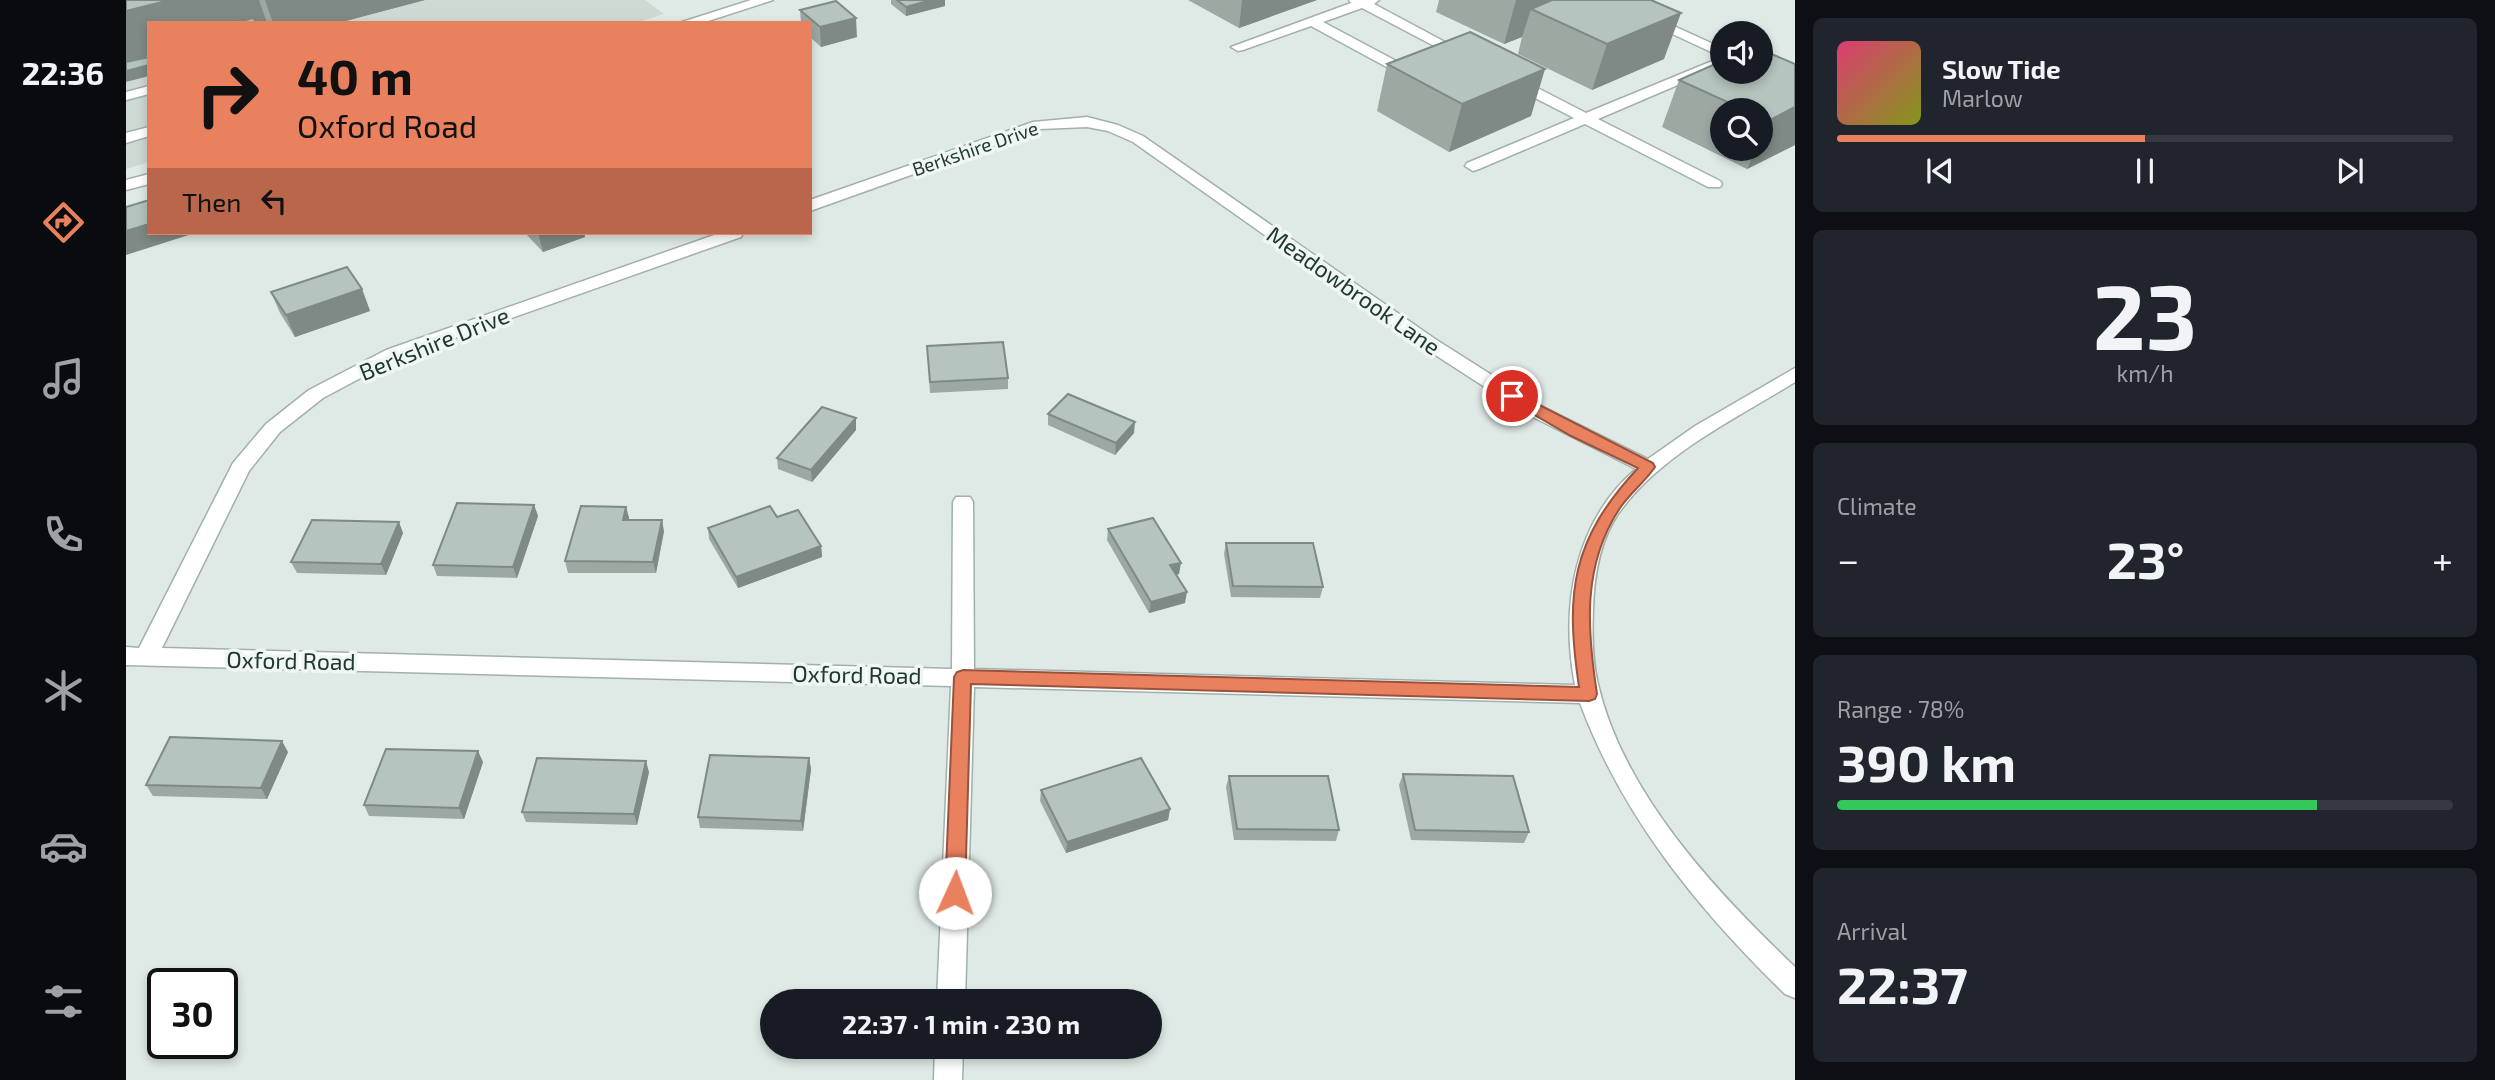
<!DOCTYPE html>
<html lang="en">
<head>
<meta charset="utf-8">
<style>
  :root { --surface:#171b24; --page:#20242c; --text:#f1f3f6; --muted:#9ea1a6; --line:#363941; --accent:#e9805e }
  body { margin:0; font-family:"Exo 2",sans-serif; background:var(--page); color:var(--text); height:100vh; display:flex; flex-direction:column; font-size:26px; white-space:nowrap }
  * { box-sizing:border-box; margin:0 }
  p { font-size:23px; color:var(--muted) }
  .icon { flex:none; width:38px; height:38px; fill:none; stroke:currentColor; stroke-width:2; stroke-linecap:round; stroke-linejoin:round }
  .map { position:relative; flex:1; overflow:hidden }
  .drawer { display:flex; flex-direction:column; gap:18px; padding:18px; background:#0d0f14; width:700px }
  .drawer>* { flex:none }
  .guide { position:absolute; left:21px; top:21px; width:665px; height:214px; border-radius:0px; box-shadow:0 4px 10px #0003; background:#e9805e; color:#111; overflow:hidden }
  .tools { position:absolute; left:1584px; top:21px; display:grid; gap:14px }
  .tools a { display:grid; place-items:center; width:63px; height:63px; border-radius:50%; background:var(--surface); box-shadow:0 4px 10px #0003; font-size:35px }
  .speed { position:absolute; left:21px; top:968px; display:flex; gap:14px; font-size:35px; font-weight:700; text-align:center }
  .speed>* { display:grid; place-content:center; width:91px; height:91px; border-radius:50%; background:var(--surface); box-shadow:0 4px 10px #0003; line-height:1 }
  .speed .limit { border:4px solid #111; border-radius:10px; background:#fff; color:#111 }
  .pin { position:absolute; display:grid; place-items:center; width:60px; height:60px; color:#fff; margin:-30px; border:4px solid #fff; border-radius:50%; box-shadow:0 2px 7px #0007 }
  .me { position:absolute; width:77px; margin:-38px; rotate:2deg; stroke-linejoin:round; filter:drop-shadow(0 0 5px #0008) }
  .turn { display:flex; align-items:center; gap:24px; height:147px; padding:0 35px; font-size:32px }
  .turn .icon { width:91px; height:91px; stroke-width:2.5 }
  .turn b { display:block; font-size:49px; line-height:60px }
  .then { display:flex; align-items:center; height:66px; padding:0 35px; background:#0003; gap:14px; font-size:26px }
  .big { font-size:52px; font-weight:700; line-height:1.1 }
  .drawer .tile { flex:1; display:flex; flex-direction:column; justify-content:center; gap:10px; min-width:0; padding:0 24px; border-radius:10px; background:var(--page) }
  .drawer .dial { align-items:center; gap:0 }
  .dial b { font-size:91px; line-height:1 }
  .song { display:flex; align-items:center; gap:21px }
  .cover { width:84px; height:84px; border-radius:10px; background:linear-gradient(135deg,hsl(340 70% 55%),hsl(70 70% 35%)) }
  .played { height:7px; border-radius:4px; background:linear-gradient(90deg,var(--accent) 50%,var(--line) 50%) }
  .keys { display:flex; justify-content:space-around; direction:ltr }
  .heat { display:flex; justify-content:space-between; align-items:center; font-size:38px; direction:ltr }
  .charge { height:10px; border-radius:5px; background:linear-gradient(90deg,#34c759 78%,var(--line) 0) }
  .trip { position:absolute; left:634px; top:989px; width:402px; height:70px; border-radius:35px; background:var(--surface); box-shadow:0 4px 10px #0003; font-weight:700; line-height:70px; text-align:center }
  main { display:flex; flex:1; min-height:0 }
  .menu { display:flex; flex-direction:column; width:126px; justify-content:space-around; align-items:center; background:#090b0e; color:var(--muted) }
  .menu .icon { width:49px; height:49px }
  .menu .on { color:var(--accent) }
  .menu b { font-size:32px; color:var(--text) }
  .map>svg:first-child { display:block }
  .built { fill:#ced9d4 }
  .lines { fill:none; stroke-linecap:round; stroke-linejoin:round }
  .service-casing { stroke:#a2b0ac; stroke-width:3 }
  .minor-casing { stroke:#a2b0ac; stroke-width:3 }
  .tertiary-casing { stroke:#a2b0ac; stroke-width:3 }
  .service { fill:#fff; fill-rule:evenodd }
  .minor { fill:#fff; fill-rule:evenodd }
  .tertiary { fill:#fff; fill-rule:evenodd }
  .wall { fill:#9ca9a3; fill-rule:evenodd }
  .shaded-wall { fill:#7f8985 }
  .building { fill:#b5c4be; stroke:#7f8985; stroke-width:2 }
  .route { fill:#e9805e; stroke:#97533d; stroke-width:2 }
  .labels { text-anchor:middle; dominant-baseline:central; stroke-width:7; stroke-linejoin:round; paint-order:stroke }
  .far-street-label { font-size:19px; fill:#213832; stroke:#eff6f3 }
  .street-label { font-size:23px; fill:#213832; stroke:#eff6f3 }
</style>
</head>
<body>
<main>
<nav class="menu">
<b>22:36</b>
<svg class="icon on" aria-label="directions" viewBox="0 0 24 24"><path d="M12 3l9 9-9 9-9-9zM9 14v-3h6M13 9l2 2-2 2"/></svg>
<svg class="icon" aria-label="music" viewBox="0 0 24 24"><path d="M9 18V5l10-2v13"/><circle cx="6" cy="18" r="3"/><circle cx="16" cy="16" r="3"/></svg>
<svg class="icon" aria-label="phone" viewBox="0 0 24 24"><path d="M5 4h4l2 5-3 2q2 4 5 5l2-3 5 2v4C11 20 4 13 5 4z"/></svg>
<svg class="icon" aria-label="climate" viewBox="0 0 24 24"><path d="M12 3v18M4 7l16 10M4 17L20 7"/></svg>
<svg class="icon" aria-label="car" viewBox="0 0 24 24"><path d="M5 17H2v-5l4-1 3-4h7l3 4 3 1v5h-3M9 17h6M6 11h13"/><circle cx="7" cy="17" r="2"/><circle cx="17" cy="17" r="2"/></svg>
<svg class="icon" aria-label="filters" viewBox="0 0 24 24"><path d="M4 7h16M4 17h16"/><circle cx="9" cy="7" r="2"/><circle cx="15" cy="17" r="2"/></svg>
</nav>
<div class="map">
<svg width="1669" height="1080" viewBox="0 0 1669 1080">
  <rect width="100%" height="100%" fill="#dfe9e5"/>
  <!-- built -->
  <path class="built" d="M0 0H519L538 14 509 23H23V162L0 169Z"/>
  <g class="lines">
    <!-- service casing -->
    <g class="service-casing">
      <g id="service">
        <path d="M1223 0H1253L1248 4 1347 57 1345 60H1335L1236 8 1197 22 1289 71V77H1279L1185 26 1117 50 1112 51 1105 47 1225 3Z"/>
        <path d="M1596 57V66L1472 119 1594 181 1596 184 1594 187H1582L1459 124 1353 169 1347 171 1339 166 1341 163 1448 118 1382 84 1380 81 1382 78H1392L1460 113Z"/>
        <path d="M23 86V94L0 100V92Z"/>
        <path d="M23 127V136L0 143V133Z"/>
      </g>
    </g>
    <!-- minor casing -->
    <g class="minor-casing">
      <g id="minor">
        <path d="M625 0H647L576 23H553Z"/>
        <path d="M961 117 992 125 1017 136 1309 339 1413 405 1522 459 1569 426 1669 368V382C1608 420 1534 454 1492 514 1473 542 1468 577 1467 610 1466 635 1466 660 1472 684 1497 793 1590 892 1669 967V998L1659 994C1572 909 1497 818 1454 703L848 687 839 1001H811L825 686 0 665V647L13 648 107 463 140 424 183 390 260 350 594 233H617L615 237 272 358 197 398 154 432 123 471 36 648 826 669 827 502 830 497H844L847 502 848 669 1449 685C1434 607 1448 522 1510 469L1399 413 1297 347 1007 142 982 131 961 127 914 129 684 211V200L907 122Z"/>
        <path d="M23 174V184L0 190V180Z"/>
        <path d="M809 1046H837L836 1080H808Z"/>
      </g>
    </g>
    <!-- tertiary casing -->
    <g class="tertiary-casing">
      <path id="tertiary" d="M1473 0H1491L1596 48V57Z"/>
    </g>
    <!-- service -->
    <use href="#service" class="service"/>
    <!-- minor -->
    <use href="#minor" class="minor"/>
    <!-- tertiary -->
    <use href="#tertiary" class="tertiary"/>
  </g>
  <!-- wall -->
  <g class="wall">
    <path d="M0 0H299L212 23H23V56L0 62Z"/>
    <path d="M765 0H819V6L780 16 765 4Z"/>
    <path d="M1062 0H1191L1113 28Z"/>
    <path d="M1313 0H1525L1538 59 1466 90 1392 54 1396 37 1378 44 1310 12Z"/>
    <path d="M674 10 731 37 695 47 684 37V23H675Z"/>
    <path d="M1634 49 1669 64V145L1621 169 1536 127 1553 80 1596 61V72H1634ZM1596 110H1634V149H1596Z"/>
    <path d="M1261 64 1405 116 1323 152 1251 111Z"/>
    <path d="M399 233H458L459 237 417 252Z"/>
    <path d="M236 289 244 311 169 337 154 313 145 292Z"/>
    <path d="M801 346 882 378V389L804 393Z"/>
    <path d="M922 414 1008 433 989 455 922 425Z"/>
    <path d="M730 418V430L686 482 652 469 651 458Z"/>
    <path d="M408 505 412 516 391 578 311 576 307 565Z"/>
    <path d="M500 507 503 518 502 520 538 531 530 573H442L439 561Z"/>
    <path d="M651 517 695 546 696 557 612 588 583 539 582 528Z"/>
    <path d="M982 529 1053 574 1050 575 1059 603 1023 613 981 540Z"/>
    <path d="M277 533 260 575 171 573 165 562Z"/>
    <path d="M1100 543 1197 587 1194 598 1105 597 1098 554Z"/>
    <path d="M162 752 141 799 27 796 20 785Z"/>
    <path d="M683 758 685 769 677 831 574 828 572 817Z"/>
    <path d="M357 762 338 819 243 816 238 805Z"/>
    <path d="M523 772 511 825 400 822 396 812Z"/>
    <path d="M1277 774 1403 832 1398 843 1285 840 1273 785Z"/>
    <path d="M1103 776 1213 830 1210 841 1108 840 1100 787Z"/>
    <path d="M915 790 1044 809 1042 820 940 853 914 801Z"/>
  </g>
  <!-- shaded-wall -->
  <g class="shaded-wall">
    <path d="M44 0H133L141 23H23V56L0 62V11Z"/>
    <path d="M139 0H299L212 23H147Z"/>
    <path d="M805 0H819V6L780 16V7Z"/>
    <path d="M1116 0H1191L1113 28Z"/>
    <path d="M1390 0H1455L1405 9 1396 37 1378 44Z"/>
    <path d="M1555 13 1538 59 1466 90 1481 44Z"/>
    <path d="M730 18 731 37 695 47 694 27Z"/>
    <path d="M23 65V76L0 82V71Z"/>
    <path d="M1419 69 1405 116 1323 152 1336 104Z"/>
    <path d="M1669 107V145L1621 169 1630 149H1634V137L1642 121Z"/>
    <path d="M23 224V233H69L0 255V231Z"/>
    <path d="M412 233H458L459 237 417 252Z"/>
    <path d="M236 289 244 311 169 337 160 315Z"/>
    <path d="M730 418V430L686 482 685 470Z"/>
    <path d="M1009 422 1008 433 989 455 990 443Z"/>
    <path d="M408 505 412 516 391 578 387 567Z"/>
    <path d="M500 507 503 518 499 531 497 520Z"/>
    <path d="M536 520 538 531 530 573 527 562Z"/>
    <path d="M273 522 277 533 260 575 255 564Z"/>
    <path d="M695 546 696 557 612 588 610 577Z"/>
    <path d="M1055 563 1053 574 1043 577 1044 565Z"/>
    <path d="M1061 592 1059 603 1023 613 1025 602Z"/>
    <path d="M156 741 162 752 141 799 135 788Z"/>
    <path d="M352 751 357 762 338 819 333 808Z"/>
    <path d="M683 758 685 769 677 831 675 821Z"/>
    <path d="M520 761 523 772 511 825 508 814Z"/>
    <path d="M1044 809 1042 820 940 853 941 842Z"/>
  </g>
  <!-- building -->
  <g class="building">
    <path d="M0 0H44L0 11Z"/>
    <path d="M771 0H805L780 7Z"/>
    <path d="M1426 0H1525L1555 13 1481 44 1405 9Z"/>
    <path d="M710 1 730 18 694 27 674 10Z"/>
    <path d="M127 18 131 23H109Z"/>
    <path d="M1344 32 1419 69 1336 104 1261 64Z"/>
    <path d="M1634 49 1669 64V107L1642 121 1634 117V110H1619L1553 80 1596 61V72H1634Z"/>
    <path d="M23 57V65L0 71V62Z"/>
    <path d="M23 200V224L0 231V207Z"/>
    <path d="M221 267 236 289 160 315 145 292Z"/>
    <path d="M877 342 882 378 804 382 801 346Z"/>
    <path d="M942 394 1009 422 990 443 922 414Z"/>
    <path d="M696 407 730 418 685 470 651 458Z"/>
    <path d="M331 503 408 505 387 567 307 565Z"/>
    <path d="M455 506 500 507 497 520H536L527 562 439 561Z"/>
    <path d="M644 506 651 517 672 510 695 546 610 577 582 528Z"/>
    <path d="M1027 518 1055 563 1044 565 1061 592 1025 602 982 529Z"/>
    <path d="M186 520 273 522 255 564 165 562Z"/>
    <path d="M1100 543H1187L1197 587 1107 586Z"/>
    <path d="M44 737 156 741 135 788 20 785Z"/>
    <path d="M260 749 352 751 333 808 238 805Z"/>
    <path d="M584 755 683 758 675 821 572 817Z"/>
    <path d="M411 758 520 761 508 814 396 812Z"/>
    <path d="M1015 758 1044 809 941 842 915 790Z"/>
    <path d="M1277 774 1387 776 1403 832 1289 830Z"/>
    <path d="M1103 776H1202L1213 830 1111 829Z"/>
  </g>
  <!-- route -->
  <path class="route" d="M1386 391 1527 463 1529 467C1519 482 1504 493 1494 508 1456 565 1461 629 1471 694L1469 699 1463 701 845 684 839 893 836 899 829 902 822 899 819 893 828 677 831 672 837 670 1453 687C1439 593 1445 540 1512 468L1445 436 1381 399 1378 396Z"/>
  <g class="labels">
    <!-- far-street labels -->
    <g class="far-street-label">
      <text transform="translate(849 148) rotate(-19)">Berkshire Drive</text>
    </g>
    <!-- street labels -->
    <g class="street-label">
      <text transform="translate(1228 290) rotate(35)">Meadowbrook Lane</text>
      <text transform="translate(308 343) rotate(-22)">Berkshire Drive</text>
      <text transform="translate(165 660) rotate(1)">Oxford Road</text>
      <text transform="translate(731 674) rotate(1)">Oxford Road</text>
    </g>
  </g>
</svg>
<div class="tools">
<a><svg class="icon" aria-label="sound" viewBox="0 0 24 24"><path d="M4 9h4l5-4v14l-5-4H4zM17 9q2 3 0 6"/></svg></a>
<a><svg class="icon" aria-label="search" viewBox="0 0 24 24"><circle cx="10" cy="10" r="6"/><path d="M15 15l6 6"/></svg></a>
</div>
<div class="speed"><div class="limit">30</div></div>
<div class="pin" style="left:1386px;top:396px;background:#d93025"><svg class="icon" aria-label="arrive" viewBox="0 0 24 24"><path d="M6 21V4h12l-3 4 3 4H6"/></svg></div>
<svg class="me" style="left:829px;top:893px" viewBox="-20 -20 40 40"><circle r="19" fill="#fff"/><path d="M0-13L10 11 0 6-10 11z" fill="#e9805e"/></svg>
<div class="trip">22:37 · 1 min · 230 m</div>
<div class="guide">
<div class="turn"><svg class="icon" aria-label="right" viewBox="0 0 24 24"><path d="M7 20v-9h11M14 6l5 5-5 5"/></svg><div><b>40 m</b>Oxford Road</div></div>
<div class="then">Then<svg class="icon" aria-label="left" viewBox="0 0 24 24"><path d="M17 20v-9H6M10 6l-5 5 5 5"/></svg></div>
</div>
</div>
<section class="drawer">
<div class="tile">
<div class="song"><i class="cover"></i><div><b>Slow Tide</b><p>Marlow</p></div></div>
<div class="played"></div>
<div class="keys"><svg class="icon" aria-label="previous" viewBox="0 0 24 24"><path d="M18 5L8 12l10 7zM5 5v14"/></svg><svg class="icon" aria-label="pause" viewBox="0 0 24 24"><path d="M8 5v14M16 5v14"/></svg><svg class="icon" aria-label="next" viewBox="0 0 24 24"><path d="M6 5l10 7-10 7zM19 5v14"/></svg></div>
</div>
<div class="tile dial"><b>23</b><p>km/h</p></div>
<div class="tile"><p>Climate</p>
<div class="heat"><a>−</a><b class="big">23°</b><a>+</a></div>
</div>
<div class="tile"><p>Range · 78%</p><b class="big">390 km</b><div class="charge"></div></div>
<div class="tile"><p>Arrival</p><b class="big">22:37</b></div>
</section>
</main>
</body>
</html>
